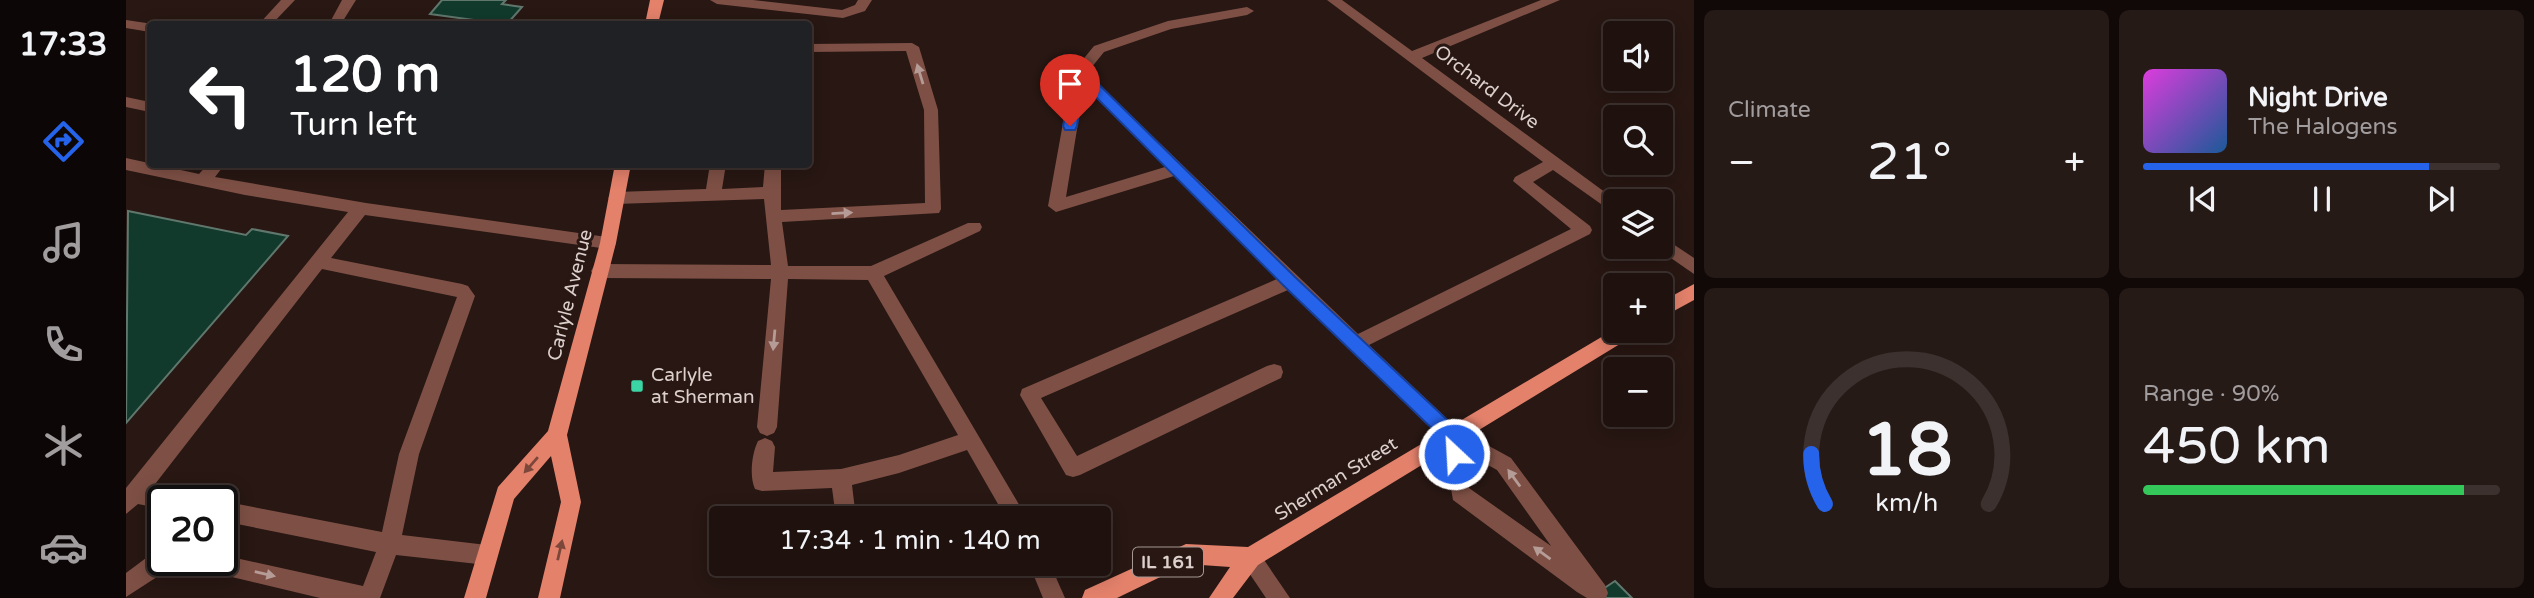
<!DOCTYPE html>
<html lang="en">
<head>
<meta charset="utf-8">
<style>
  :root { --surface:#1e110e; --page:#261a17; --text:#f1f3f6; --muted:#a19d9e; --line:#3c312e; --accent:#2563eb }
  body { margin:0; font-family:"Varela Round",sans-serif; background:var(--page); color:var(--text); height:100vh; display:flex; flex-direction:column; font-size:26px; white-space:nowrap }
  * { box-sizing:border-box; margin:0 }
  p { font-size:23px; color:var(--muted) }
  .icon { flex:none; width:38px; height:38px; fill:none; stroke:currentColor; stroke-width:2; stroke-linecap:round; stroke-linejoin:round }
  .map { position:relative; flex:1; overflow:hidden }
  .details { display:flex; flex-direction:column; gap:10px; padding:10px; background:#100908; width:840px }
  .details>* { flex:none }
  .top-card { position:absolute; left:21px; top:21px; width:665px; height:147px; border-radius:7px; box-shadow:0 4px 18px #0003,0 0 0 2px var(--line); background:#202124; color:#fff; overflow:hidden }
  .buttons { position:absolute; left:1477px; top:21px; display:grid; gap:14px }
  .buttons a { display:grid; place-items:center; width:70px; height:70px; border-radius:7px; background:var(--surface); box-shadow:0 4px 18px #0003,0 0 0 2px var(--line); font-size:35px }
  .speed { position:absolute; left:21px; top:485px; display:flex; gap:14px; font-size:35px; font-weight:700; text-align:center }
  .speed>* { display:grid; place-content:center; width:91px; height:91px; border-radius:50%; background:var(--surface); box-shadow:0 4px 18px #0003,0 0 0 2px var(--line); line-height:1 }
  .speed .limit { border:4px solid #111; border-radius:10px; background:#fff; color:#111 }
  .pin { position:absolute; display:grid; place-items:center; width:60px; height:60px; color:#fff; margin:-72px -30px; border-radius:50% 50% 50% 0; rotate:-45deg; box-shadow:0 0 7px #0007 }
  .pin .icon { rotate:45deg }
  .me { position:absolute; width:77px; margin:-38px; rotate:335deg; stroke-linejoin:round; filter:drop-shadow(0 0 5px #0008) }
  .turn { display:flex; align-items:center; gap:24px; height:147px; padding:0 28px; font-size:32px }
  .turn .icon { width:91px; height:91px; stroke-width:2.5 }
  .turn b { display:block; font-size:49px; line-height:60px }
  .big { font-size:52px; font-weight:600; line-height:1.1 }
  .details .tile { flex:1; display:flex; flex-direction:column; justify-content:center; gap:10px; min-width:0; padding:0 24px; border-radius:10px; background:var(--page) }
  .details .dial { align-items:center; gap:0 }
  .dial svg { height:182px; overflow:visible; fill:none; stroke:var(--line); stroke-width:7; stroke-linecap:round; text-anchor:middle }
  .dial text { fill:var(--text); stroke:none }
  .song { display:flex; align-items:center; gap:21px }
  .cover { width:84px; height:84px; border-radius:10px; background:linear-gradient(135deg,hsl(300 70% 55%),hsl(210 70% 35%)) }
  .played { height:7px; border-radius:4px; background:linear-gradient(90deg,var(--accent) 80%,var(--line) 80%) }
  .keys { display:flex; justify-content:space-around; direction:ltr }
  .heat { display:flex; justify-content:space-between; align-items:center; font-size:38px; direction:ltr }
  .charge { height:10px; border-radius:5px; background:linear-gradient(90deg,#34c759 90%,var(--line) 0) }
  .details .tiles { flex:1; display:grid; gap:10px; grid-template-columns:repeat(2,1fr) }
  .trip { position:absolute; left:583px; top:506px; width:402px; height:70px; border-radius:7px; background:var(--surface); box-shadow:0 4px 18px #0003,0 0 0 2px var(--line); font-weight:600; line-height:70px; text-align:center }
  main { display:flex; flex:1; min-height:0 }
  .tab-bar { display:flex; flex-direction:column; width:126px; justify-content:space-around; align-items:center; background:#0c0706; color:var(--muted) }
  .tab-bar .icon { width:49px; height:49px }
  .tab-bar .current { color:var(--accent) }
  .tab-bar b { font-size:32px; color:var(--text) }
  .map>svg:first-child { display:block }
  .building { fill:#113a2c; stroke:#60776d; stroke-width:2 }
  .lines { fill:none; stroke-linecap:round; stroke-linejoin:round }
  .minor { fill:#7e5045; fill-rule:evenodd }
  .major { fill:#e3816b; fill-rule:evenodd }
  .oneway { fill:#b69c96 }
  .oneway2 { fill:#7c473b }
  .route { fill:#2563eb; stroke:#184099; stroke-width:2 }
  .poi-dot { fill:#3bd4a4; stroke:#281713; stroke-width:2.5 }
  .labels { text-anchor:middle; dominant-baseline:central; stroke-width:6; stroke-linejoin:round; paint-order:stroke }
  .shield { fill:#281713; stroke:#a69894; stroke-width:2 }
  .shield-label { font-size:18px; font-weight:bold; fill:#dccfcc }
  .street-label { font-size:19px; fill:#dccfcc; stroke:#281713 }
  .poi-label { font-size:19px; fill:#dccfcc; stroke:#281713; text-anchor:start }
</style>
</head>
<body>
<main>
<nav class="tab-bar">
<b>17:33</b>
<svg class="icon current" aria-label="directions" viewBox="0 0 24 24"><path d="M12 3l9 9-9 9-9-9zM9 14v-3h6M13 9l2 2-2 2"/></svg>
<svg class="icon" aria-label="music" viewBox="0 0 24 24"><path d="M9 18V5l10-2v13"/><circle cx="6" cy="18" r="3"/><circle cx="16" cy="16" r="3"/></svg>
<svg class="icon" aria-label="phone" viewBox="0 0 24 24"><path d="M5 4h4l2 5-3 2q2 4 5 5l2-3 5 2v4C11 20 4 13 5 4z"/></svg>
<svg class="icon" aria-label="climate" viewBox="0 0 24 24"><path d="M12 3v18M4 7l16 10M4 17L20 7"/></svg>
<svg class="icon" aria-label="car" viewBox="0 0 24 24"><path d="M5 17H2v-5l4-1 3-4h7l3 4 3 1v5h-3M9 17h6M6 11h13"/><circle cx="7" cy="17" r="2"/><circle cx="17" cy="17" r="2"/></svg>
</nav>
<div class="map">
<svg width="1568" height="598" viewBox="0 0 1568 598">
  <rect width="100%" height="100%" fill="#281713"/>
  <!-- building -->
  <g class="building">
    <path d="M316 0H380L376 4 396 7 381 24H377L304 14Z"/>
    <path d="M2 211 120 235 126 229 162 236 0 423Z"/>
    <path d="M1489 581 1506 598H1464L1471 593Z"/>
  </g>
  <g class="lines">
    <!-- minor -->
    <g class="minor">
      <path d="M155 0H169L146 24H133Z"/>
      <path d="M216 0H230L215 24H203Z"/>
      <path d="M584 0H627L716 10 729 5 732 0H746L739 11 717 18 591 4Z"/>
      <path d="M1201 0H1216L1286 51 1415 0H1434L1296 58 1491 201 1489 214 1427 170 1407 182 1464 226 1466 230 1464 234 1243 345 1332 429 1385 458 1479 585 1482 593 1480 598H1461L1451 592 1327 500 1316 439 1162 290 915 398 951 456 1141 366 1148 364 1155 366 1157 372 1155 378 954 475 947 477 940 475 894 395 896 389 1151 279 1048 176 930 212 922 206 946 73 968 46 1042 21 1121 7 1128 11 1121 15 1045 29 978 52 961 73 1232 334 1445 229 1387 181 1389 177 1417 162ZM958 86 1039 167 940 197ZM1338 452 1371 470 1425 546 1343 488Z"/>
      <path d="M0 20 27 24H24V32L0 28Z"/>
      <path d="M786 43 793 47 812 110 815 209 813 213 656 222 662 266H745L842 223H854L856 227 854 231 758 276 901 518H880L841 450 773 473 726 485 730 518H710L706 488 636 491 629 489C623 476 626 453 632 441L639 438 646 441 649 447 647 472 715 469 773 455 832 435 742 280 662 279 651 427 648 433 641 436 634 433 631 427 645 279 474 278 468 276 465 271 468 266 474 264 645 265 638 199 490 204 482 198 490 192 580 189 584 164H600L596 189 637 187 639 164H655V210L799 203 798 110 780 51 682 52V44Z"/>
      <path d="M0 97 24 102V112L0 107Z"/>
      <path d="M0 158 73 174 82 164H99L89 177 240 203 488 238 490 243 488 248 482 249 239 215 205 258 336 284 342 286 349 296 293 454 276 535 361 545 369 548 372 555 369 562 361 565 270 555 254 598H194L64 567 61 560H96V555L237 586 250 552 96 521V501L256 532 273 454 331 297 196 269 26 488 48 493 51 500H37V509L12 504 0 514V488L222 212 119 195 0 170Z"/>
      <path d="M1535 236 1568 258V274L1529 247H1535Z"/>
      <path d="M1124 548 1132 551 1164 598H1140L1113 558 1116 551Z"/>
      <path d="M37 553V560H57L54 567 34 575 0 597V573L20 558Z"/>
      <path d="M714 564H754L751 571 726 578 718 575Z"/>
      <path d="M903 564H924L939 598H917Z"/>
    </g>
    <!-- major -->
    <g class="major">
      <path d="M524 0H538L532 24H519Z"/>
      <path d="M489 164H505L490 243 441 435 455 502 434 598H412L435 502 425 456 388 499 360 598H338L372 487 422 431 474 243Z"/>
      <path d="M1568 284V300L1535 318V302Z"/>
      <path d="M1489 329 1510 331 1507 336 1132 565 1107 598H1083L1104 567 1061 564 991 598H956L959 590 1060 544 1122 547Z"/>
    </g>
  </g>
  <!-- one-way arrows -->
  <defs><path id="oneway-solid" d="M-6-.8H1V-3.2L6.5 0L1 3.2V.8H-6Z" transform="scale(1.75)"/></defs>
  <g class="oneway">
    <use href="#oneway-solid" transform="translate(794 74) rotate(-107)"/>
    <use href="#oneway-solid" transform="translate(716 213) rotate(-3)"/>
    <use href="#oneway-solid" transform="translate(648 340) rotate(95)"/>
    <use href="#oneway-solid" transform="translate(1388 478) rotate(-126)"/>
    <use href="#oneway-solid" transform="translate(1416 553) rotate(-144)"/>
    <use href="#oneway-solid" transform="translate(139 574) rotate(13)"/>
  </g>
  <g class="oneway2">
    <use href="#oneway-solid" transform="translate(405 465) rotate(131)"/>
    <use href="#oneway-solid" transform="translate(434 550) rotate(-77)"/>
  </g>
  <!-- route -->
  <path class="route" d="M953 69 958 70 1169 277 1331 429 1337 454 1334 460 1328 463 1322 460 1317 439 1158 286 958 85 951 126 949 130H939L937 126 947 73Z"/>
  <!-- markers -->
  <rect class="poi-dot" x="504" y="379" width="14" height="14" rx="3.5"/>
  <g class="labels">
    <!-- shield labels -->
    <rect class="shield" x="1007" y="547.5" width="70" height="29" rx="5"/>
    <g class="shield-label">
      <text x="1042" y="562">IL 161</text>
    </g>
    <!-- street labels -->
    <g class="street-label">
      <text transform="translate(1361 87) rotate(37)">Orchard Drive</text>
      <text transform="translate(444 295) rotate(-76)">Carlyle Avenue</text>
      <text transform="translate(1210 479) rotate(-32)">Sherman Street</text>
    </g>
    <!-- poi labels -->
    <g class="poi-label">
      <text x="525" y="375">Carlyle<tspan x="525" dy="22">at Sherman</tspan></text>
    </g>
  </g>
</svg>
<div class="buttons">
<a><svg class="icon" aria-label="sound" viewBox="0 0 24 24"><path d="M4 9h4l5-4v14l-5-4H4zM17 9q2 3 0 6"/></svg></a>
<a><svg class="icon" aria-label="search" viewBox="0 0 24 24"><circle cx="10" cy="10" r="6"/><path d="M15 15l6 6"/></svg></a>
<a><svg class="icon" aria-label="layers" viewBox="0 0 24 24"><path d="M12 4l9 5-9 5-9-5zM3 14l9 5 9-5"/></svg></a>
<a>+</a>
<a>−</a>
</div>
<div class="speed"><div class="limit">20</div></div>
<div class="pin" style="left:944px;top:126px;background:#d93025"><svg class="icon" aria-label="arrive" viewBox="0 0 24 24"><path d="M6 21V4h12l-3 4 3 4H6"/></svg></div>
<svg class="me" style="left:1328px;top:454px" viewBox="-20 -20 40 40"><circle r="17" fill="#2563eb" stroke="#fff" stroke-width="3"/><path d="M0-11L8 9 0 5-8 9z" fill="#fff"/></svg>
<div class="trip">17:34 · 1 min · 140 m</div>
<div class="top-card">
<div class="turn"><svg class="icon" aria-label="left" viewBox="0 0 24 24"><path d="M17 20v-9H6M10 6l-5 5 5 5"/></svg><div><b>120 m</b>Turn left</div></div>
</div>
</div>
<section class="details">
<div class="tiles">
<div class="tile"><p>Climate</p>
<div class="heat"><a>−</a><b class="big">21°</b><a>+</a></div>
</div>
<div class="tile">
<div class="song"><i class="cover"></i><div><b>Night Drive</b><p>The Halogens</p></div></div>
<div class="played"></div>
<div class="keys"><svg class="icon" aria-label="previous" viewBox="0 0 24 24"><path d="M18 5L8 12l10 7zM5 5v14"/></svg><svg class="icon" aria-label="pause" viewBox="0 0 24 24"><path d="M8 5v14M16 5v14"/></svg><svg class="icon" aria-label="next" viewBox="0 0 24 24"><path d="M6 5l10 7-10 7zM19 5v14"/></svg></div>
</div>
<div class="tile dial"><svg viewBox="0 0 100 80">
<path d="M14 69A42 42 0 1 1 86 69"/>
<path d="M14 69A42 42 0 0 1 8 47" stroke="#2563eb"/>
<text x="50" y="56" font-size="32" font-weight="700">18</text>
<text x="50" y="72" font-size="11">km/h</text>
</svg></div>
<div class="tile"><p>Range · 90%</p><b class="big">450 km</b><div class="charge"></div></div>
</div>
</section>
</main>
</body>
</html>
